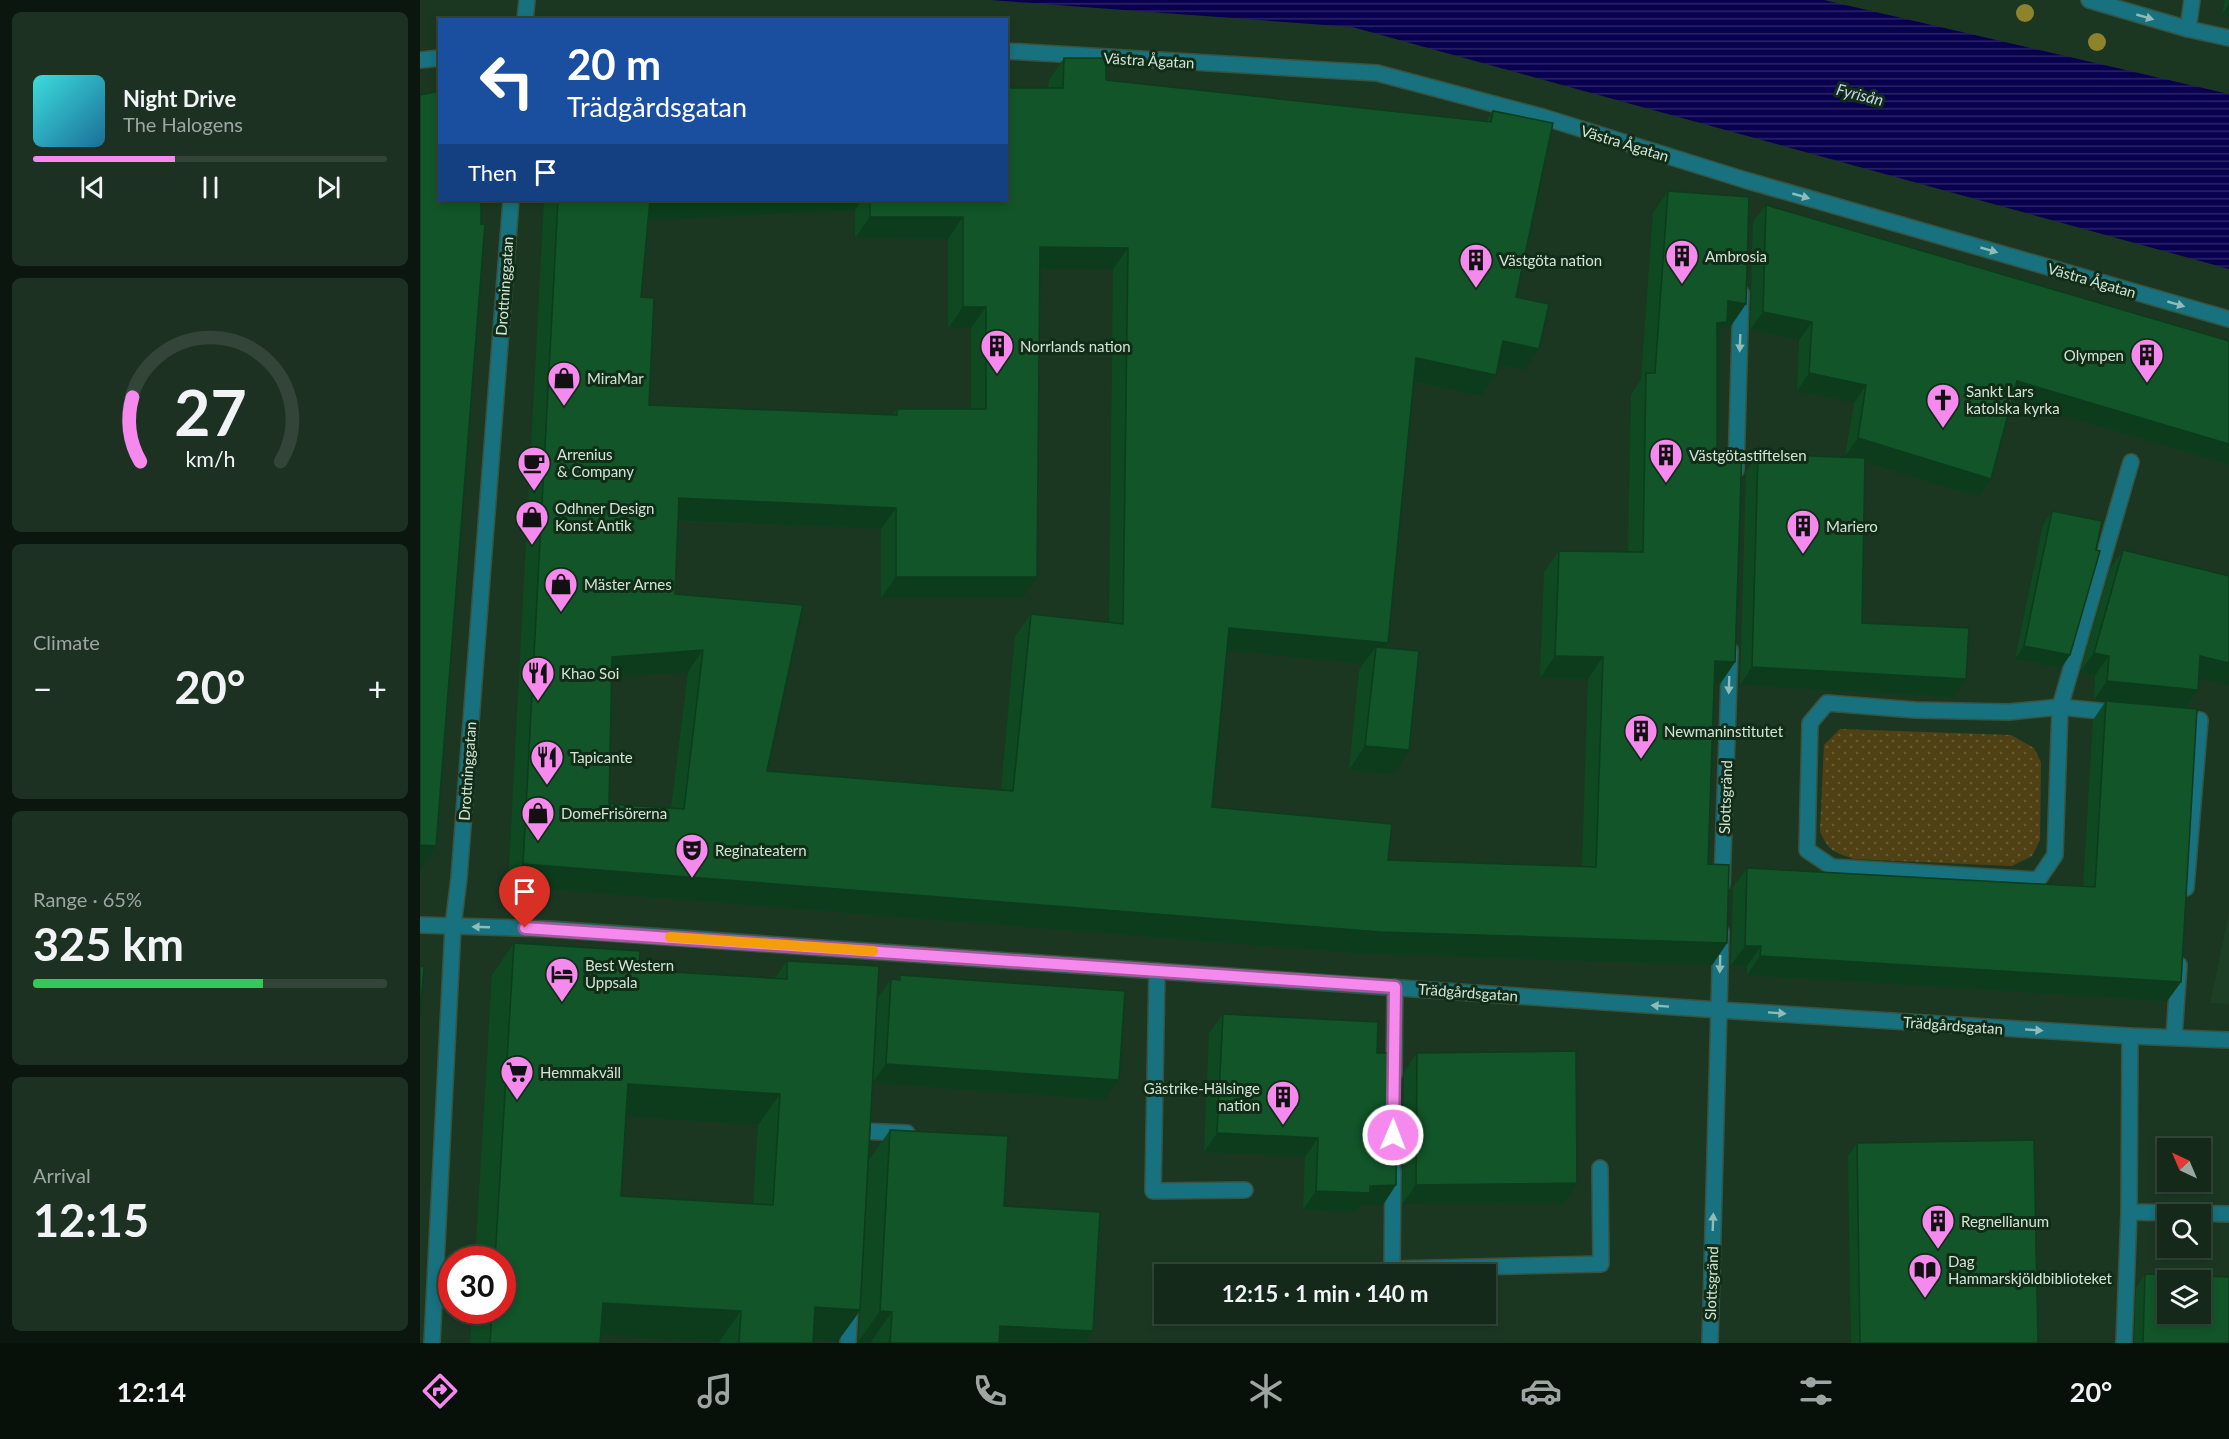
<!DOCTYPE html>
<html lang="en">
<head>
<meta charset="utf-8">
<style>
  :root { --surface:#14291a; --page:#1d3123; --text:#f1f3f6; --muted:#9da6a2; --line:#334539; --accent:#f689ed }
  body { margin:0; font-family:Lato,sans-serif; background:var(--page); color:var(--text); height:100vh; display:flex; flex-direction:column; font-size:22px; white-space:nowrap }
  * { box-sizing:border-box; margin:0 }
  p { font-size:20px; color:var(--muted) }
  .icon { flex:none; width:33px; height:33px; fill:none; stroke:currentColor; stroke-width:2; stroke-linecap:round; stroke-linejoin:round }
  .map { position:relative; flex:1; overflow:hidden }
  .panel { display:flex; flex-direction:column; gap:12px; padding:12px; background:#0b170e; width:420px }
  .panel>* { flex:none }
  .hud { position:absolute; left:18px; top:18px; width:570px; height:183px; border-radius:0px; box-shadow:0 3px 9px #0003,0 0 0 2px var(--line); background:#1a4fa0; color:#fff; overflow:hidden }
  .needle { width:39px; rotate:316deg }
  .buttons { position:absolute; left:1737px; top:1138px; display:grid; gap:12px }
  .buttons a { display:grid; place-items:center; width:54px; height:54px; border-radius:0px; background:var(--surface); box-shadow:0 3px 9px #0003,0 0 0 2px var(--line); font-size:30px }
  .speed { position:absolute; left:18px; top:1246px; display:flex; gap:12px; font-size:30px; font-weight:700; text-align:center }
  .speed>* { display:grid; place-content:center; width:78px; height:78px; border-radius:50%; background:var(--surface); box-shadow:0 3px 9px #0003,0 0 0 2px var(--line); line-height:1 }
  .speed .limit { border:9px solid #d22; background:#fff; color:#111 }
  .pin { position:absolute; display:grid; place-items:center; width:51px; height:51px; color:#fff; margin:-62px -26px; border-radius:50% 50% 50% 0; rotate:-45deg; box-shadow:0 0 6px #0007 }
  .pin .icon { rotate:45deg }
  .me { position:absolute; width:66px; margin:-33px; rotate:1deg; stroke-linejoin:round; filter:drop-shadow(0 0 4px #0008) }
  .turn { display:flex; align-items:center; gap:21px; height:126px; padding:0 30px; font-size:27px }
  .turn .icon { width:78px; height:78px; stroke-width:2.5 }
  .turn b { display:block; font-size:42px; line-height:51px }
  .then { display:flex; align-items:center; height:57px; padding:0 30px; background:#0003; gap:12px; font-size:22px }
  .big { font-size:45px; font-weight:700; line-height:1.1 }
  .panel .tile { flex:1; display:flex; flex-direction:column; justify-content:center; gap:9px; min-width:0; padding:0 21px; border-radius:9px; background:var(--page) }
  .panel .dial { align-items:center; gap:0 }
  .dial svg { height:156px; overflow:visible; fill:none; stroke:var(--line); stroke-width:7; stroke-linecap:round; text-anchor:middle }
  .dial text { fill:var(--text); stroke:none }
  .song { display:flex; align-items:center; gap:18px }
  .cover { width:72px; height:72px; border-radius:9px; background:linear-gradient(135deg,hsl(180 70% 55%),hsl(200 70% 35%)) }
  .played { height:6px; border-radius:3px; background:linear-gradient(90deg,var(--accent) 40%,var(--line) 40%) }
  .keys { display:flex; justify-content:space-around; direction:ltr }
  .heat { display:flex; justify-content:space-between; align-items:center; font-size:33px; direction:ltr }
  .charge { height:9px; border-radius:4px; background:linear-gradient(90deg,#34c759 65%,var(--line) 0) }
  .trip { position:absolute; left:734px; top:1264px; width:342px; height:60px; border-radius:0px; background:var(--surface); box-shadow:0 3px 9px #0003,0 0 0 2px var(--line); font-weight:700; line-height:60px; text-align:center }
  .menu { display:flex; height:96px; justify-content:space-around; align-items:center; background:#08100a; color:var(--muted) }
  .menu .icon { width:42px; height:42px }
  .menu .selected { color:var(--accent) }
  .menu b { font-size:27px; color:var(--text) }
  main { display:flex; flex:1; min-height:0 }
  .map>svg:first-child { display:block }
  .built { fill:#1c3f25 }
  .grass { fill:url(#grass-dots) }
  .water { fill:url(#water-rules) }
  .lines { fill:none; stroke-linecap:round; stroke-linejoin:round }
  .minor-casing { stroke:#38533f; stroke-width:18 }
  .minor { stroke:#17717e; stroke-width:15 }
  .tree { fill:#8e822a }
  .wall { fill:#0f4922; fill-rule:evenodd }
  .shaded-wall { fill:#0c3c1c }
  .building { fill:#115528; stroke:#0c3c1c; stroke-width:1.5; fill-rule:evenodd }
  .oneway { fill:#91bbb7 }
  .route-casing { stroke:#a0599a; stroke-width:15 }
  .route { stroke:#f689ed; stroke-width:10 }
  .slow { stroke:#f59e0b; stroke-width:10 }
  .labels { text-anchor:middle; dominant-baseline:central; stroke-width:6; stroke-linejoin:round; paint-order:stroke }
  .street-label { font-size:15px; fill:#d3e3d5; stroke:#112d18 }
  .poi-label { font-size:15px; fill:#d3e3d5; stroke:#112d18; text-anchor:start }
  .water-label { font-size:16px; font-style:italic; fill:#c9d2ed; stroke:#112d18 }
</style>
</head>
<body>
<main>
<section class="panel">
<div class="tile">
<div class="song"><i class="cover"></i><div><b>Night Drive</b><p>The Halogens</p></div></div>
<div class="played"></div>
<div class="keys"><svg class="icon" aria-label="previous" viewBox="0 0 24 24"><path d="M18 5L8 12l10 7zM5 5v14"/></svg><svg class="icon" aria-label="pause" viewBox="0 0 24 24"><path d="M8 5v14M16 5v14"/></svg><svg class="icon" aria-label="next" viewBox="0 0 24 24"><path d="M6 5l10 7-10 7zM19 5v14"/></svg></div>
</div>
<div class="tile dial"><svg viewBox="0 0 100 80">
<path d="M14 69A42 42 0 1 1 86 69"/>
<path d="M14 69A42 42 0 0 1 10 36" stroke="#f689ed"/>
<text x="50" y="56" font-size="32" font-weight="700">27</text>
<text x="50" y="72" font-size="11">km/h</text>
</svg></div>
<div class="tile"><p>Climate</p>
<div class="heat"><a>−</a><b class="big">20°</b><a>+</a></div>
</div>
<div class="tile"><p>Range · 65%</p><b class="big">325 km</b><div class="charge"></div></div>
<div class="tile"><p>Arrival</p><b class="big">12:15</b></div>
</section>
<div class="map">
<svg width="1809" height="1343" viewBox="0 0 1809 1343">
  <defs>
    <pattern id="grass-dots" width="8" height="8" patternUnits="userSpaceOnUse" patternTransform="scale(1.5)"><rect width="8" height="8" fill="#504115"/><path d="M2 2h.1M6 6h.1" fill="none" stroke="#685c36" stroke-width="1.8" stroke-linecap="round"/></pattern>
    <pattern id="water-rules" width="6" height="5" patternUnits="userSpaceOnUse" patternTransform="scale(1.5)"><rect width="6" height="5" fill="#08004f"/><path d="M0 2.5h6" fill="none" stroke="#2b2567"/></pattern>
  </defs>
  <rect width="100%" height="100%" fill="#1b3722"/>
  <!-- built -->
  <path class="built" d="M1809 912V1004L1790 1003Z"/>
  <!-- grass -->
  <path class="grass" d="M1420 729 1591 735 1614 748 1621 762 1620 840 1612 856 1592 866 1434 859C1414 852 1408 851 1400 831L1404 745Z"/>
  <!-- water -->
  <path class="water" d="M570 0H1404L1809 94V269L932 27Z"/>
  <g class="lines">
    <!-- minor casing -->
    <g class="minor-casing">
      <g id="minor">
        <path d="M1669 0 1768 29 1809 38"/>
        <path d="M105 20 107 0"/>
        <path d="M1768 29 1772 0"/>
        <path d="M586 51 957 73 1123 117 1325 180 1809 319"/>
        <path d="M0 60 20 58"/>
        <path d="M1316 470 1321 293"/>
        <path d="M1700 713 1640 707 1589 712 1495 710 1407 703 1390 723 1387 850 1412 867 1618 880 1635 855 1640 707 1711 462"/>
        <path d="M1756 718 1780 720 1766 888"/>
        <path d="M1302 884 1310 650"/>
        <path d="M0 925 129 929 1299 1010 1710 1036 1809 1040"/>
        <path d="M737 971 733 1191 825 1190"/>
        <path d="M1754 1037 1759 965"/>
        <path d="M974 1074 975 987"/>
        <path d="M440 1122V1131L487 1133"/>
        <path d="M973 1170 972 1269 1181 1264 1180 1168"/>
        <path d="M1709 1212 1809 1214"/>
        <path d="M12 1343 33 926 39 878 91 200"/>
        <path d="M428 1343 430 1307"/>
        <path d="M1290 1343 1301 932"/>
        <path d="M1704 1343 1709 1212 1710 1036"/>
      </g>
    </g>
    <!-- minor -->
    <use href="#minor" class="minor"/>
  </g>
  <!-- trees -->
  <g class="tree">
    <circle cx="1605" cy="13" r="9"/>
    <circle cx="1677" cy="42" r="9"/>
  </g>
  <!-- wall -->
  <g class="wall">
    <path d="M1805 0H1809V16L1802 15Z"/>
    <path d="M644 58 686 80 1066 121 1073 111 1096 297 1119 349 1104 370 1078 364 1076 375 1061 396 993 382 965 648 973 775 929 770 939 671 943 664 807 650 792 807 968 860 1162 866 1168 679 1120 678 1124 572 1139 551 1208 552 1211 395 1221 379 1233 213 1248 191 1311 326 1305 325 1297 336V450L1315 662 1300 684 1294 683 1288 864 1307 943 1292 965 946 954 88 886 124 200H586L628 88 629 80ZM435 210V238L528 239V328H551V409H477L472 415 229 405 221 297 228 220ZM619 269H693L689 622 611 614 595 636 581 790 347 771 255 594 258 521 461 529V598H602ZM268 672 251 808 189 804 191 677Z"/>
    <path d="M1346 205 1809 341V465L1591 400 1571 479 1559 497 1445 462 1442 623 1533 697 1320 685 1326 472 1338 454 1430 457 1425 456 1434 403 1377 391 1379 340 1330 330 1333 222Z"/>
    <path d="M1632 511 1650 655 1641 668 1595 659 1623 525Z"/>
    <path d="M1703 550 1779 678 1765 708 1761 982 1747 1001 1327 975V966L1311 965 1313 887 1327 868 1663 887 1673 720 1686 701 1674 700 1675 675 1660 672 1690 569Z"/>
    <path d="M94 943 219 970 355 978 367 961 458 998 471 979 477 980 480 975 685 1100 453 1083 449 1160 470 1130 584 1206 665 1343 438 1342 440 1311 418 1341 393 1340V1343H299V1342L181 1335 180 1343H50L52 1311H82V1260H55L72 975ZM206 1116 338 1125 333 1204 201 1196Z"/>
    <path d="M803 1014 957 1053 963 1205H942L936 1212 883 1210 885 1157 784 1152 789 1033Z"/>
    <path d="M997 1053 1157 1183 1144 1203 982 1204 984 1072Z"/>
    <path d="M1437 1143 1618 1343H1431L1428 1156Z"/>
    <path d="M1725 1274 1809 1343H1714L1716 1288Z"/>
  </g>
  <!-- shaded-wall -->
  <g class="shaded-wall">
    <path d="M1809 4V16L1802 15Z"/>
    <path d="M230 200H442L435 210 215 221Z"/>
    <path d="M450 217H543L528 239 435 238Z"/>
    <path d="M620 247 708 248 693 269H604Z"/>
    <path d="M1308 301 1326 304 1311 326 1305 325 1292 343 1298 323Z"/>
    <path d="M543 307H566L551 328H528Z"/>
    <path d="M1343 312 1392 322 1379 340 1330 330Z"/>
    <path d="M1083 341 1119 349 1104 370 1068 362Z"/>
    <path d="M996 358 1076 375 1061 396 981 379Z"/>
    <path d="M1389 373 1446 385 1434 403 1377 391Z"/>
    <path d="M1597 381 1809 444V465L1584 398Z"/>
    <path d="M1438 438 1571 479 1559 497 1425 456Z"/>
    <path d="M259 498 476 508 461 529 244 520Z"/>
    <path d="M476 577H617L602 598H461Z"/>
    <path d="M809 628 968 643 954 663 956 647 943 664 794 649Z"/>
    <path d="M1604 646 1650 655 1641 668 1595 659Z"/>
    <path d="M283 650 268 672 177 678 192 657Z"/>
    <path d="M1674 653 1689 656 1675 675 1660 672Z"/>
    <path d="M1135 656 1183 657 1168 679 1120 678Z"/>
    <path d="M1780 656 1809 663V685L1767 675Z"/>
    <path d="M1295 661 1315 662 1300 684 1280 682Z"/>
    <path d="M1332 667 1546 679 1533 697 1320 685Z"/>
    <path d="M1687 681 1778 690 1765 709 1674 700Z"/>
    <path d="M945 746 989 750 973 775 929 770Z"/>
    <path d="M0 845 16 846 0 870Z"/>
    <path d="M103 864 1307 943 1292 965 946 954 88 886Z"/>
    <path d="M1325 946H1341L1327 966 1311 965Z"/>
    <path d="M1340 956 1761 982 1747 1001 1327 975Z"/>
    <path d="M466 1064 699 1080 685 1100 452 1083Z"/>
    <path d="M208 1084 360 1094 338 1125 186 1115Z"/>
    <path d="M797 1133 898 1138 885 1157 784 1152Z"/>
    <path d="M1157 1183 1144 1203 982 1204 996 1185Z"/>
    <path d="M976 1185 963 1205H942L936 1212 883 1210 896 1191 950 1186Z"/>
    <path d="M183 1303 321 1311 299 1342 161 1334Z"/>
    <path d="M395 1307 440 1310 418 1341 374 1338Z"/>
    <path d="M460 1311 472 1312 450 1343 438 1342Z"/>
    <path d="M580 1326 673 1331 665 1343H568Z"/>
  </g>
  <!-- building -->
  <g class="building">
    <path d="M644 58H686V80L1071 122 1073 111 1133 123 1096 297 1129 304 1119 349 1083 341 1076 375 996 358 968 643 809 628 792 807 972 824 968 860 1176 867 1183 657 1135 656 1139 551 1223 552 1226 373H1235L1248 191 1329 197 1326 304 1308 301 1307 322 1297 323V450H1322L1315 662 1295 661 1288 864 1309 865 1307 943 961 932 103 864 138 200H231H230L221 297 234 298 229 405 477 415V409H566V307H543V217H450V200H586V88H643ZM620 247 708 248 703 624 611 614 593 791 347 771 383 605 255 594 259 498 476 508V577H617ZM283 650 264 809 189 804 192 657Z"/>
    <path d="M20 91V200H61V224H65L16 846 0 845V95Z"/>
    <path d="M1346 205 1809 341V444L1597 381 1571 479 1438 438 1446 385 1389 373 1392 322 1343 312Z"/>
    <path d="M1338 454 1445 458 1442 623 1549 628 1546 679 1332 667Z"/>
    <path d="M1632 511 1682 521 1676 550 1680 551 1650 655 1604 646Z"/>
    <path d="M1703 550 1809 576V663L1780 656 1778 690 1687 681 1689 656 1674 653Z"/>
    <path d="M956 647 999 651 989 750 945 746Z"/>
    <path d="M1686 701 1777 709 1761 982 1340 956 1341 946H1325L1327 868 1675 887Z"/>
    <path d="M94 943 220 951 219 970 367 979V961L459 966 440 1310 395 1307 393 1343H319L321 1311 183 1303 180 1343H70L72 1311H82V1260H75ZM208 1084 360 1094 353 1205 201 1196Z"/>
    <path d="M0 966 4 967 0 1017Z"/>
    <path d="M480 975 705 991 699 1080 466 1064 471 979 480 980Z"/>
    <path d="M803 1014 958 1022 957 1053H978L976 1185 950 1186V1193L896 1191 898 1138 797 1133Z"/>
    <path d="M1156 1051 1157 1183 996 1185 997 1053Z"/>
    <path d="M470 1130 588 1136 584 1206 680 1212 673 1331 580 1326 579 1343H470L472 1312 460 1311Z"/>
    <path d="M1614 1140 1618 1343H1440L1437 1143Z"/>
    <path d="M1725 1274 1809 1277V1343H1723ZM1748 1281H1780V1314H1748Z"/>
  </g>
  <!-- one-way arrows -->
  <defs><path id="oneway-solid" d="M-6-.8H1V-3.2L6.5 0L1 3.2V.8H-6Z" transform="scale(1.5)"/></defs>
  <g class="oneway">
    <use href="#oneway-solid" transform="translate(1725 17) rotate(16)"/>
    <use href="#oneway-solid" transform="translate(1381 196) rotate(16)"/>
    <use href="#oneway-solid" transform="translate(1569 250) rotate(16)"/>
    <use href="#oneway-solid" transform="translate(1756 304) rotate(16)"/>
    <use href="#oneway-solid" transform="translate(1320 343) rotate(92)"/>
    <use href="#oneway-solid" transform="translate(1309 685) rotate(92)"/>
    <use href="#oneway-solid" transform="translate(61 927) rotate(-178)"/>
    <use href="#oneway-solid" transform="translate(1300 964) rotate(92)"/>
    <use href="#oneway-solid" transform="translate(1240 1006) rotate(-176)"/>
    <use href="#oneway-solid" transform="translate(1357 1013) rotate(4)"/>
    <use href="#oneway-solid" transform="translate(1614 1030) rotate(4)"/>
    <use href="#oneway-solid" transform="translate(1293 1222) rotate(-88)"/>
  </g>
  <g class="lines">
    <!-- route casing -->
    <g class="route-casing">
      <path id="route" d="M105 928 975 987 973 1135"/>
    </g>
    <!-- route -->
    <use href="#route" class="route"/>
    <!-- slow -->
    <path class="slow" d="M250 937 453 951"/>
  </g>
  <!-- icons -->
  <defs>
    <g id="building-pin" transform="scale(1.725)"><path d="M0 17L-7.5 6A9.5 9.5 0 1 1 7.5 6Z" fill="#f689ed" stroke="#112d18"/><path d="M-4-6H4V6H1V3H-1V6H-4ZM-2.5-4.3h1.7v1.8h-1.7ZM.8-4.3h1.7v1.8H.8ZM-2.5-1h1.7V.8h-1.7ZM.8-1h1.7V.8H.8Z" fill="#111"/></g>
    <g id="shop-pin" transform="scale(1.725)"><path d="M0 17L-7.5 6A9.5 9.5 0 1 1 7.5 6Z" fill="#f689ed" stroke="#112d18"/><path d="M-5-2.5h2.3a2.7 3.5 0 0 1 5.4 0H5L5.5 6h-11ZM-1.5-2.5h3a1.5 2.3 0 0 0-3 0Z" fill="#111"/></g>
    <g id="church-pin" transform="scale(1.725)"><path d="M0 17L-7.5 6A9.5 9.5 0 1 1 7.5 6Z" fill="#f689ed" stroke="#112d18"/><path d="M-1.2-6h2.4v3.5h3.3v2.4h-3.3V6h-2.4V-.1h-3.3v-2.4h3.3Z" fill="#111"/></g>
    <g id="cafe-pin" transform="scale(1.725)"><path d="M0 17L-7.5 6A9.5 9.5 0 1 1 7.5 6Z" fill="#f689ed" stroke="#112d18"/><path d="M-5.5-4.5H6V0H3Q3 3.5 0 3.5H-2.5Q-5.5 3.5-5.5 0ZM3-3.2v2h1.7v-2ZM-6 4.5H4V6H-6Z" fill="#111"/></g>
    <g id="restaurant-pin" transform="scale(1.725)"><path d="M0 17L-7.5 6A9.5 9.5 0 1 1 7.5 6Z" fill="#f689ed" stroke="#112d18"/><path d="M-5-6h1v4h1v-4h1v4h1v-4h1v5L-1.5 .5V6h-2V.5L-5-1ZM5-6V6H3V1.5H1.5Q1.5-4 5-6Z" fill="#111"/></g>
    <g id="theatre-pin" transform="scale(1.725)"><path d="M0 17L-7.5 6A9.5 9.5 0 1 1 7.5 6Z" fill="#f689ed" stroke="#112d18"/><path d="M-5-5.5Q0-4 5-5.5V0Q5 5 0 6Q-5 5-5 0ZM-3.3-2.5H-1v1.5H-3.3ZM1-2.5H3.3v1.5H1ZM-2.8 1Q0 5.5 2.8 1Z" fill="#111"/></g>
    <g id="hotel-pin" transform="scale(1.725)"><path d="M0 17L-7.5 6A9.5 9.5 0 1 1 7.5 6Z" fill="#f689ed" stroke="#112d18"/><path d="M-6-4.5h1.5V1H6V5H4.5V3h-9V5H-6ZM-4 0a1.8 1.8 0 1 1 3.6 0ZM.5 0V-2.5h3Q6-2.5 6 0Z" fill="#111"/></g>
    <g id="supermarket-pin" transform="scale(1.725)"><path d="M0 17L-7.5 6A9.5 9.5 0 1 1 7.5 6Z" fill="#f689ed" stroke="#112d18"/><path d="M-6-5.5h2.5l.6 2H6L4.5 2H-2.5L-4.4-4H-6ZM-1.5 3.2a1.3 1.3 0 1 0 .1 0ZM3 3.2a1.3 1.3 0 1 0 .1 0Z" fill="#111"/></g>
    <g id="library-pin" transform="scale(1.725)"><path d="M0 17L-7.5 6A9.5 9.5 0 1 1 7.5 6Z" fill="#f689ed" stroke="#112d18"/><path d="M-6-4Q-3-5.5-.7-3.5V5Q-3 3-6 4ZM6-4Q3-5.5 .7-3.5V5Q3 3 6 4Z" fill="#111"/></g>
  </defs>
  <g fill-rule="evenodd">
    <use href="#building-pin" x="1262" y="256"/>
    <use href="#building-pin" x="1056" y="260"/>
    <use href="#building-pin" x="577" y="346"/>
    <use href="#building-pin" x="1727" y="355"/>
    <use href="#shop-pin" x="144" y="378"/>
    <use href="#church-pin" x="1523" y="400"/>
    <use href="#building-pin" x="1246" y="455"/>
    <use href="#cafe-pin" x="114" y="463"/>
    <use href="#shop-pin" x="112" y="517"/>
    <use href="#building-pin" x="1383" y="526"/>
    <use href="#shop-pin" x="141" y="584"/>
    <use href="#restaurant-pin" x="118" y="673"/>
    <use href="#building-pin" x="1221" y="731"/>
    <use href="#restaurant-pin" x="127" y="757"/>
    <use href="#shop-pin" x="118" y="813"/>
    <use href="#theatre-pin" x="272" y="850"/>
    <use href="#hotel-pin" x="142" y="974"/>
    <use href="#supermarket-pin" x="97" y="1072"/>
    <use href="#building-pin" x="863" y="1097"/>
    <use href="#building-pin" x="1518" y="1221"/>
    <use href="#library-pin" x="1505" y="1270"/>
  </g>
  <g class="labels">
    <!-- street labels -->
    <g class="street-label">
      <text transform="translate(729 60) rotate(3)">Västra Ågatan</text>
      <text transform="translate(1205 143) rotate(17)">Västra Ågatan</text>
      <text transform="translate(1672 280) rotate(16)">Västra Ågatan</text>
      <text transform="translate(84 286) rotate(-86)">Drottninggatan</text>
      <text transform="translate(47 771) rotate(-86)">Drottninggatan</text>
      <text transform="translate(1305 797) rotate(-88)">Slottsgränd</text>
      <text transform="translate(1048 992) rotate(4)">Trädgårdsgatan</text>
      <text transform="translate(1533 1025) rotate(4)">Trädgårdsgatan</text>
      <text transform="translate(1291 1283) rotate(-88)">Slottsgränd</text>
    </g>
    <!-- poi labels -->
    <g class="poi-label">
      <text x="1285" y="256">Ambrosia</text>
      <text x="1079" y="260">Västgöta nation</text>
      <text x="600" y="346">Norrlands nation</text>
      <text x="1704" y="355" text-anchor="end">Olympen</text>
      <text x="167" y="378">MiraMar</text>
      <text x="1546" y="391">Sankt Lars<tspan x="1546" dy="17">katolska kyrka</tspan></text>
      <text x="137" y="454">Arrenius<tspan x="137" dy="17">&amp; Company</tspan></text>
      <text x="1269" y="455">Västgötastiftelsen</text>
      <text x="135" y="508">Odhner Design<tspan x="135" dy="17">Konst Antik</tspan></text>
      <text x="1406" y="526">Mariero</text>
      <text x="164" y="584">Mäster Arnes</text>
      <text x="141" y="673">Khao Soi</text>
      <text x="1244" y="731">Newmaninstitutet</text>
      <text x="150" y="757">Tapicante</text>
      <text x="141" y="813">DomeFrisörerna</text>
      <text x="295" y="850">Reginateatern</text>
      <text x="165" y="965">Best Western<tspan x="165" dy="17">Uppsala</tspan></text>
      <text x="120" y="1072">Hemmakväll</text>
      <text x="840" y="1088" text-anchor="end">Gästrike-Hälsinge<tspan x="840" dy="17">nation</tspan></text>
      <text x="1541" y="1221">Regnellianum</text>
      <text x="1528" y="1261">Dag<tspan x="1528" dy="17">Hammarskjöldbiblioteket</tspan></text>
    </g>
    <!-- water labels -->
    <g class="water-label">
      <text transform="translate(1440 94) rotate(14)">Fyrisån</text>
    </g>
  </g>
</svg>
<div class="buttons">
<a><svg class="needle" viewBox="-14 -14 28 28"><path d="M0-13l5 13h-10z" fill="#e53935"/><path d="M0 13l5-13h-10z" fill="#9da6a2"/></svg></a>
<a><svg class="icon" aria-label="search" viewBox="0 0 24 24"><circle cx="10" cy="10" r="6"/><path d="M15 15l6 6"/></svg></a>
<a><svg class="icon" aria-label="layers" viewBox="0 0 24 24"><path d="M12 4l9 5-9 5-9-5zM3 14l9 5 9-5"/></svg></a>
</div>
<div class="speed"><div class="limit">30</div></div>
<div class="pin" style="left:105px;top:928px;background:#d93025"><svg class="icon" aria-label="arrive" viewBox="0 0 24 24"><path d="M6 21V4h12l-3 4 3 4H6"/></svg></div>
<svg class="me" style="left:973px;top:1135px" viewBox="-20 -20 40 40"><circle r="17" fill="#f689ed" stroke="#fff" stroke-width="3"/><path d="M0-11L8 9 0 5-8 9z" fill="#fff"/></svg>
<div class="trip">12:15 · 1 min · 140 m</div>
<div class="hud">
<div class="turn"><svg class="icon" aria-label="left" viewBox="0 0 24 24"><path d="M17 20v-9H6M10 6l-5 5 5 5"/></svg><div><b>20 m</b>Trädgårdsgatan</div></div>
<div class="then">Then<svg class="icon" aria-label="arrive" viewBox="0 0 24 24"><path d="M6 21V4h12l-3 4 3 4H6"/></svg></div>
</div>
</div>
</main>
<nav class="menu">
<b>12:14</b>
<svg class="icon selected" aria-label="directions" viewBox="0 0 24 24"><path d="M12 3l9 9-9 9-9-9zM9 14v-3h6M13 9l2 2-2 2"/></svg>
<svg class="icon" aria-label="music" viewBox="0 0 24 24"><path d="M9 18V5l10-2v13"/><circle cx="6" cy="18" r="3"/><circle cx="16" cy="16" r="3"/></svg>
<svg class="icon" aria-label="phone" viewBox="0 0 24 24"><path d="M5 4h4l2 5-3 2q2 4 5 5l2-3 5 2v4C11 20 4 13 5 4z"/></svg>
<svg class="icon" aria-label="climate" viewBox="0 0 24 24"><path d="M12 3v18M4 7l16 10M4 17L20 7"/></svg>
<svg class="icon" aria-label="car" viewBox="0 0 24 24"><path d="M5 17H2v-5l4-1 3-4h7l3 4 3 1v5h-3M9 17h6M6 11h13"/><circle cx="7" cy="17" r="2"/><circle cx="17" cy="17" r="2"/></svg>
<svg class="icon" aria-label="filters" viewBox="0 0 24 24"><path d="M4 7h16M4 17h16"/><circle cx="9" cy="7" r="2"/><circle cx="15" cy="17" r="2"/></svg>
<b>20°</b>
</nav>
</body>
</html>
